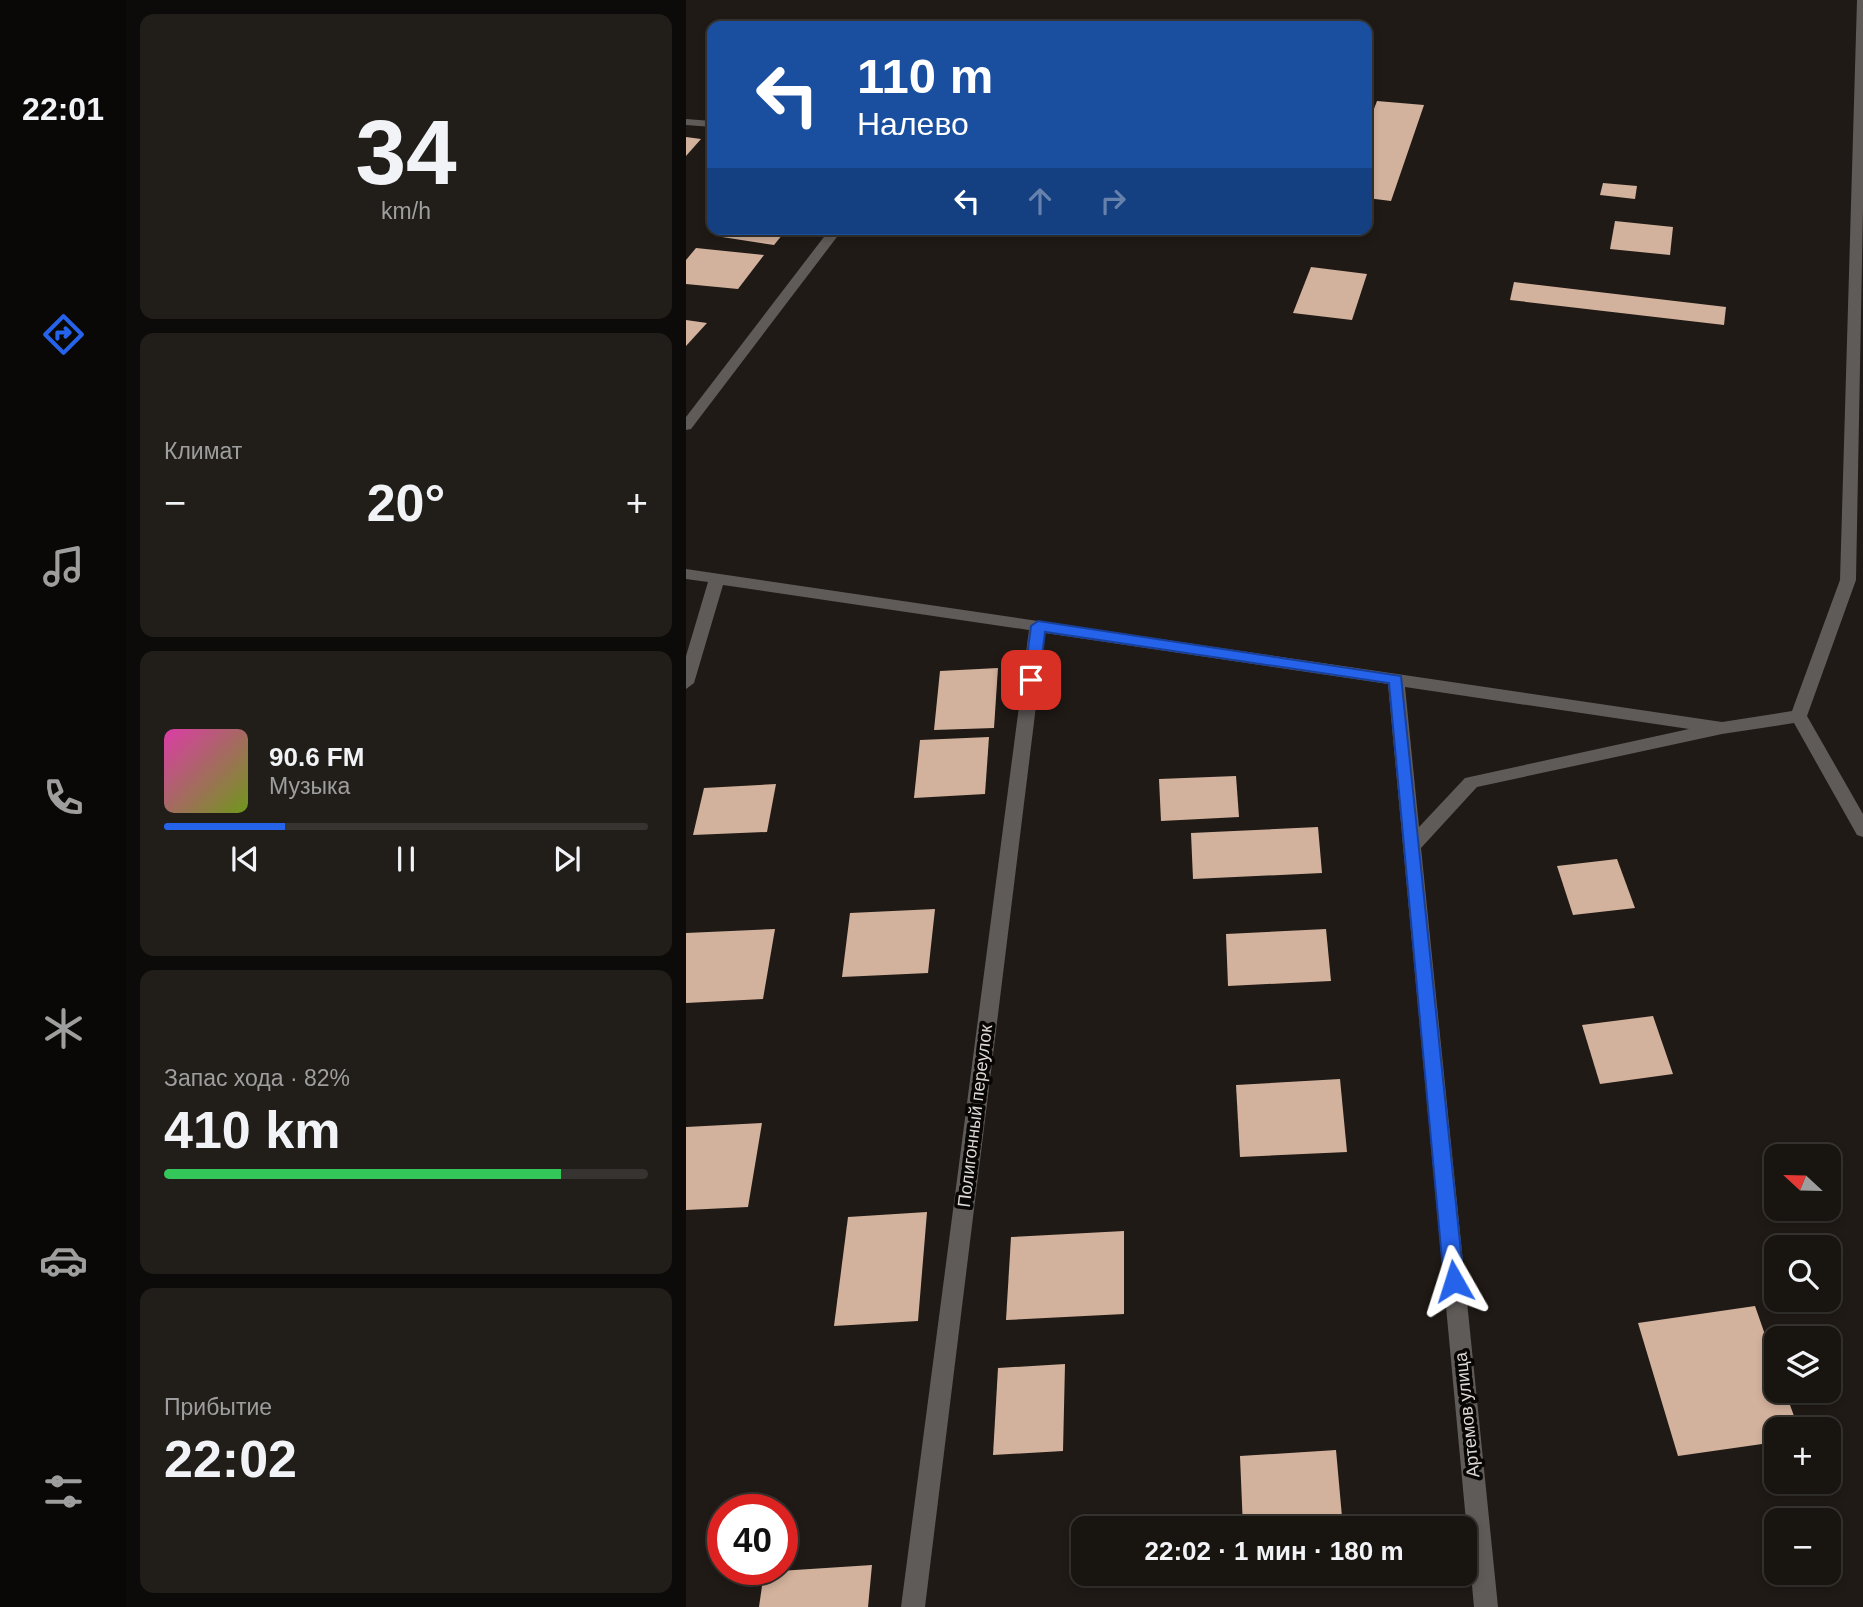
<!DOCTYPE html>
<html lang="ru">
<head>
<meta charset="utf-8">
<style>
  :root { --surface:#181410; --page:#211d19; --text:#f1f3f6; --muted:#9f9e9f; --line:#363330; --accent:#2563eb }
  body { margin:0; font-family:Helvetica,sans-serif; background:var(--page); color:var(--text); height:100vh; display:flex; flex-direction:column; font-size:26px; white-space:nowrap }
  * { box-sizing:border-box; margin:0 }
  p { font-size:23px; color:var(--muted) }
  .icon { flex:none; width:38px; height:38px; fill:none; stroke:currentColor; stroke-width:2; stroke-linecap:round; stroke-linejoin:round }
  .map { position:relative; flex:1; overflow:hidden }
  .drawer { display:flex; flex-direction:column; gap:14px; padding:14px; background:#0d0b09; width:560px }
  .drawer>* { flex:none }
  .guide { position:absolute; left:21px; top:21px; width:665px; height:214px; border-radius:14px; box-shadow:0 4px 10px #0003,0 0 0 2px var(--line); background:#1a4fa0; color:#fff; overflow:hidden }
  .needle { width:46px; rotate:292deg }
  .buttons { position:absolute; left:1078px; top:1144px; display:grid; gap:14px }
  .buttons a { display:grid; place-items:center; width:77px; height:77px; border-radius:14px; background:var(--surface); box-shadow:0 4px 10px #0003,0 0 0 2px var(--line); font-size:35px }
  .speed { position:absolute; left:21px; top:1494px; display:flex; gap:14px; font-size:35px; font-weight:700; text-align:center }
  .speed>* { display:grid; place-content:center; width:91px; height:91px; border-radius:50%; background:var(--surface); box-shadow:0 4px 10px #0003,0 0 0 2px var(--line); line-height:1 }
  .speed .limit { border:10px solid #d22; background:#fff; color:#111 }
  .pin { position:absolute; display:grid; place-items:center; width:60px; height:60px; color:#fff; margin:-30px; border-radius:14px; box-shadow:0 4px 10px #0006 }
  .me { position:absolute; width:77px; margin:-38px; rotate:354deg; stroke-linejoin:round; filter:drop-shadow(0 0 5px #0008) }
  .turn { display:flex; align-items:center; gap:24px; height:147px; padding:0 35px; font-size:32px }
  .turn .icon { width:91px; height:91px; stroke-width:2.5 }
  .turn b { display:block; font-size:49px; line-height:60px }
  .lanes { display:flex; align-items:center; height:66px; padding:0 35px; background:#0003; justify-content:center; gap:35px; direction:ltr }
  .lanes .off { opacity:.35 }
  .big { font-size:52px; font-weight:700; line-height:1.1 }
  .drawer .widget { flex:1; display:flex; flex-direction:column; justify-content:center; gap:10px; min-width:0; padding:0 24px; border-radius:14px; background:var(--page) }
  .drawer .dial { align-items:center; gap:0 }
  .dial b { font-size:91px; line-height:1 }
  .song { display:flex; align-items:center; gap:21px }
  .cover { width:84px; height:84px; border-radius:10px; background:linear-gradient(135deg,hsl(320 70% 55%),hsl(80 70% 35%)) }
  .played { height:7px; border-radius:4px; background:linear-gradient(90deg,var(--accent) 25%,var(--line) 25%) }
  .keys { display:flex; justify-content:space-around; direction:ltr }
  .heat { display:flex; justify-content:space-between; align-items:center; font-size:38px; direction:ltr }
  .charge { height:10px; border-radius:5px; background:linear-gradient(90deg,#34c759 82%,var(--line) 0) }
  .trip { position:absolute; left:385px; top:1516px; width:406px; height:70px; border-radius:14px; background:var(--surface); box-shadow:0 4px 10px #0003,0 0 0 2px var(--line); font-weight:700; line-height:70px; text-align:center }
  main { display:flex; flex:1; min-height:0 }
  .menu { display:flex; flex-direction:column; width:126px; justify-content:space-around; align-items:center; background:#0a0806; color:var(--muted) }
  .menu .icon { width:49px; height:49px }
  .menu .selected { color:var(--accent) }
  .menu b { font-size:32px; color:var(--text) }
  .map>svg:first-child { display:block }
  .building { fill:#d3b29d }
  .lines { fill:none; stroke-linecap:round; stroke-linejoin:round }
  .minor { fill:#5f5b59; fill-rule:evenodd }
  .route { fill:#2563eb; stroke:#184099; stroke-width:2 }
  .labels { text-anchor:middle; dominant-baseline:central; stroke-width:7; stroke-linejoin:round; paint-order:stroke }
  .street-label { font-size:18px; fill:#ddd8d5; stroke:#080604 }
</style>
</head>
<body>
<main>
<nav class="menu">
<b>22:01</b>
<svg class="icon selected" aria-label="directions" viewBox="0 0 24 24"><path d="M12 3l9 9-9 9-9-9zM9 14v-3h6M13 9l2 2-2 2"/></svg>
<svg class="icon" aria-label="music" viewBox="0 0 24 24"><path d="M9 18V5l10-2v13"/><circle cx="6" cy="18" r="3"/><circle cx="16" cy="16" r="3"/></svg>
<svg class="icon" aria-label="phone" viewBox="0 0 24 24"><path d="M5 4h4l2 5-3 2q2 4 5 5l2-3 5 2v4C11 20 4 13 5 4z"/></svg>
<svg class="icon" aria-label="climate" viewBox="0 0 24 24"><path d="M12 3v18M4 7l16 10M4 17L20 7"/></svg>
<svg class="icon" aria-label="car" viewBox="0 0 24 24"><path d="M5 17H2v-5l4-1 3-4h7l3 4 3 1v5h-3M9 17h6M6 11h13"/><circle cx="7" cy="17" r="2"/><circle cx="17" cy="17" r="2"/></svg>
<svg class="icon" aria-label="filters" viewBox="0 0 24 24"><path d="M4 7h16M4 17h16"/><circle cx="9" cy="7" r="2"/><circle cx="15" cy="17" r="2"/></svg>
</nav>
<section class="drawer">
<div class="widget dial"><b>34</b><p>km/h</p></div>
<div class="widget"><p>Климат</p>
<div class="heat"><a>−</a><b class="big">20°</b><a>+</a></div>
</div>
<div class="widget">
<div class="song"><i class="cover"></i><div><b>90.6 FM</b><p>Музыка</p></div></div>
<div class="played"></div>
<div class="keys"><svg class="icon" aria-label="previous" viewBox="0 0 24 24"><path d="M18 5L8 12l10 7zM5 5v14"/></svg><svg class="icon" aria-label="pause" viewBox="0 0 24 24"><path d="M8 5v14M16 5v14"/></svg><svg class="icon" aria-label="next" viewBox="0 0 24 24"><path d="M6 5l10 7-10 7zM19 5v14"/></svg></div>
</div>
<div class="widget"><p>Запас хода · 82%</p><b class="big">410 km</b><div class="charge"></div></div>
<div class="widget"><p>Прибытие</p><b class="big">22:02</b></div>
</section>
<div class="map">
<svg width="1177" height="1607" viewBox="0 0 1177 1607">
  <rect width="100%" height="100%" fill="#201a16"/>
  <!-- building -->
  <g class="building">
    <path d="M691 101 738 105 705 201 681 198V127Z"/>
    <path d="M0 137 15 139 0 156Z"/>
    <path d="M917 183 951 186 949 199 914 195Z"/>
    <path d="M929 221 987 227 984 255 924 249Z"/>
    <path d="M44 229H101L88 245 36 237Z"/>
    <path d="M10 248 78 255 52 289 0 284V260Z"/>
    <path d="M625 267 681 274 666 320 607 313Z"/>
    <path d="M828 282 1040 307 1038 325 824 300Z"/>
    <path d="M0 320 21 323 0 346Z"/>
    <path d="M312 668 308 728 248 730 254 671Z"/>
    <path d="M303 737 299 794 228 798 234 740Z"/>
    <path d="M550 776 553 817 475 821 473 779Z"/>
    <path d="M90 784 81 832 7 835 18 788Z"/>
    <path d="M632 827 636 873 507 879 505 833Z"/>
    <path d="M931 859 949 908 887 915 871 866Z"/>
    <path d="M249 909 242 973 156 977 164 913Z"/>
    <path d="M89 929 77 999 0 1003V933Z"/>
    <path d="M640 929 645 981 542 986 540 934Z"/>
    <path d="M967 1016 987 1074 914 1084 896 1025Z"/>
    <path d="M654 1079 661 1152 554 1157 550 1085Z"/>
    <path d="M76 1123 62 1207 0 1210V1127Z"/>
    <path d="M241 1212 232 1321 148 1326 162 1217Z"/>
    <path d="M438 1231V1314L320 1320 325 1237Z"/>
    <path d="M1069 1306 1090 1366V1391H1099L1113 1430H1090V1442L992 1456 952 1323Z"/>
    <path d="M379 1364 377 1451 307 1455 312 1368Z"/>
    <path d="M650 1450 657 1528H557L554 1456Z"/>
    <path d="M186 1565 182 1607H73L78 1572Z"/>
  </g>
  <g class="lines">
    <!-- minor -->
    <g class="minor">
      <path d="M1171 0H1177V207L1170 580 1121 716 1177 814V837L1171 835 1108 723 1036 734 791 787 735 848 812 1607H788L702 684 359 633 239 1607H215L343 630 37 585 8 683 0 689V656L22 582 0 579V569L1036 722 1106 711 1154 580ZM719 687 1003 729 779 778 733 827Z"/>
      <path d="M0 119 26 121V127L0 125Z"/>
      <path d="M144 229H157L5 429 0 430V417Z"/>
    </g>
  </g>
  <!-- route -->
  <path class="route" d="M352 621 715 676 778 1281 775 1288 768 1290 761 1288 758 1281 703 683 359 632 353 680 345 685 338 680 345 626Z"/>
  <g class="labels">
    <!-- street labels -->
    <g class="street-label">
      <text transform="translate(289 1116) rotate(-83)">Полигонный переулок</text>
      <text transform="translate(781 1415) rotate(-96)">Артемов улица</text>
    </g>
  </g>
</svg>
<div class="buttons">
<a><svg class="needle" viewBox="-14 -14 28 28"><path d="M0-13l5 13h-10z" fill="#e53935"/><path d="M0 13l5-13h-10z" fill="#9f9e9f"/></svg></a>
<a><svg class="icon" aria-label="search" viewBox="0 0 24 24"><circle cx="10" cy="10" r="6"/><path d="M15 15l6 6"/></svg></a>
<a><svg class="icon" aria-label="layers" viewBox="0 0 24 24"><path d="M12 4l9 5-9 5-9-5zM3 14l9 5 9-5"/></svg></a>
<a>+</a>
<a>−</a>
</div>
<div class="speed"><div class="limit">40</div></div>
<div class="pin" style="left:345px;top:680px;background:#d93025"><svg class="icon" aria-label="arrive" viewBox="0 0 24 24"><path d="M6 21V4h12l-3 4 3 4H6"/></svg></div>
<svg class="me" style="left:768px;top:1281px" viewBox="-20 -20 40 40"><path d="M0-17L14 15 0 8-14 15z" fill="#2563eb" stroke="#fff" stroke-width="4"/></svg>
<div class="trip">22:02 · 1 мин · 180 m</div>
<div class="guide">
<div class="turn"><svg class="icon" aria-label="left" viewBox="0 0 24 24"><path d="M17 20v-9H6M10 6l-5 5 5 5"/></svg><div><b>110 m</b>Налево</div></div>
<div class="lanes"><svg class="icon" aria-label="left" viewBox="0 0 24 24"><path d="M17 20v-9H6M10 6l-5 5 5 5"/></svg><svg class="icon off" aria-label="ahead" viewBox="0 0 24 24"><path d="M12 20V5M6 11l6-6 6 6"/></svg><svg class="icon off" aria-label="right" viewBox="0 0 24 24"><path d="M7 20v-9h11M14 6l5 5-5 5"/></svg></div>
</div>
</div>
</main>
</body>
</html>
